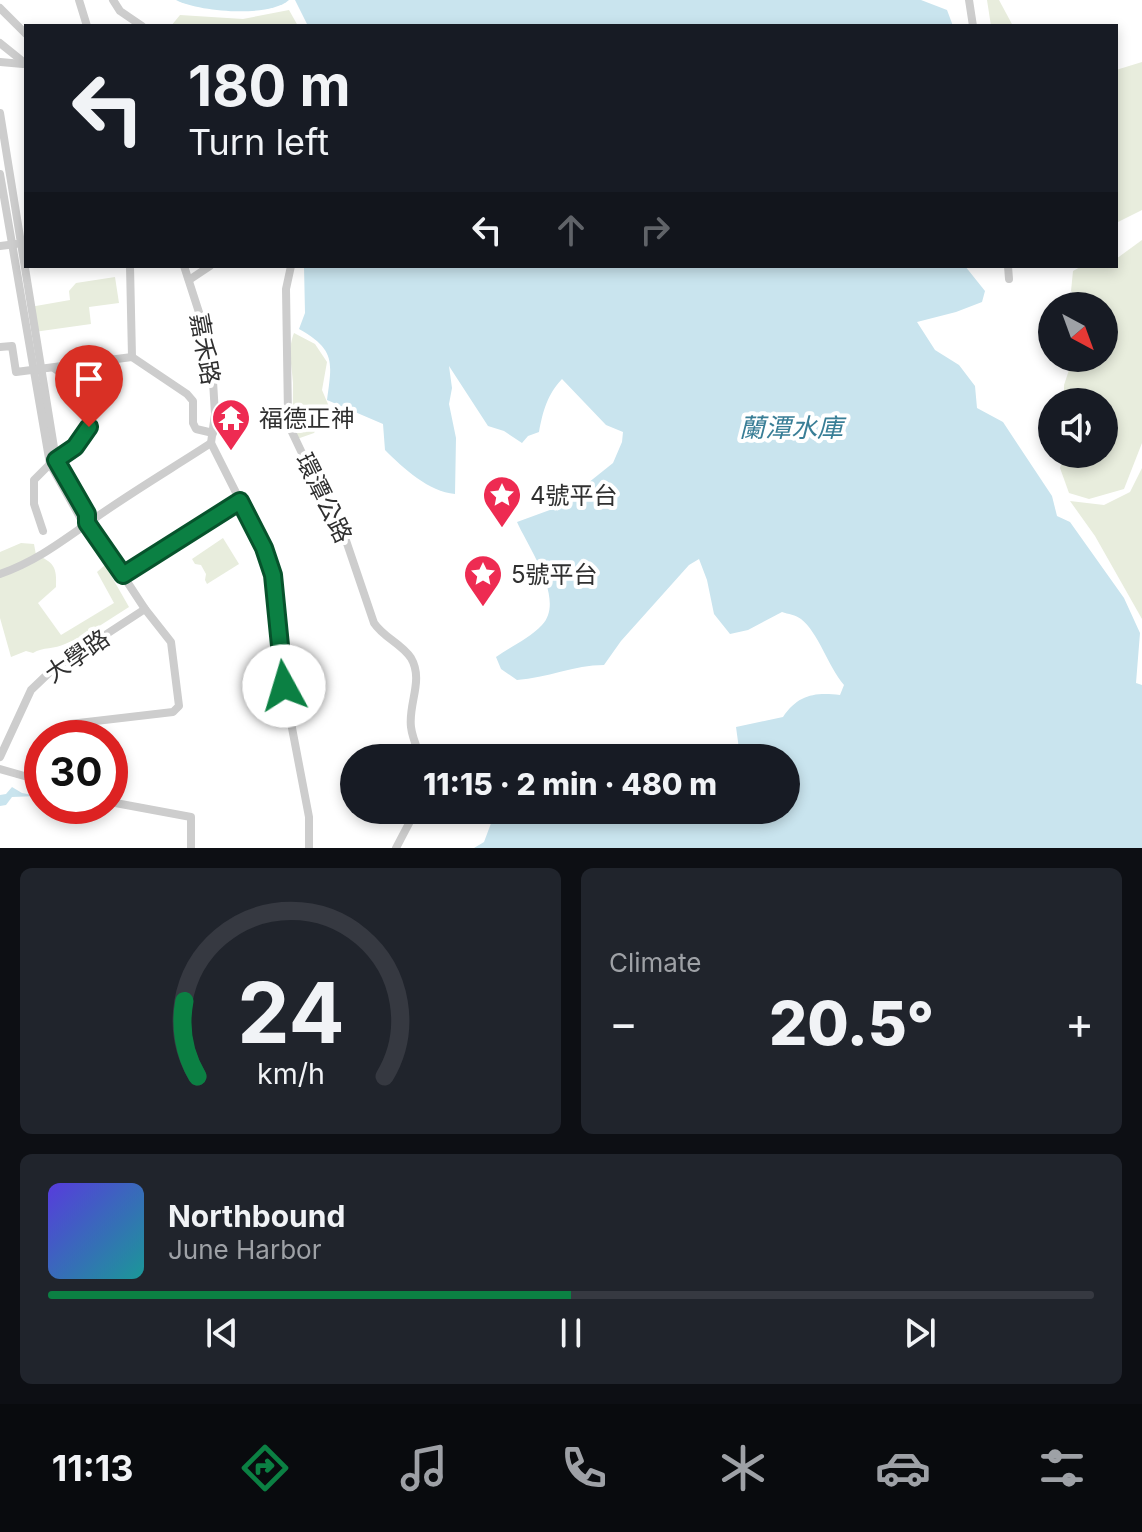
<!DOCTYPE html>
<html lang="en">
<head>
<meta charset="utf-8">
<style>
  :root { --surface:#171b24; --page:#20242c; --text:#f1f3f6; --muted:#9ea1a6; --line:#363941; --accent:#0b8043 }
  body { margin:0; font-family:Inter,"Noto Sans TC",sans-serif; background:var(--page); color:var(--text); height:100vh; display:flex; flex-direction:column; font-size:30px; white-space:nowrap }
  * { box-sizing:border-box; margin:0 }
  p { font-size:26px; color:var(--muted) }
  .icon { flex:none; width:44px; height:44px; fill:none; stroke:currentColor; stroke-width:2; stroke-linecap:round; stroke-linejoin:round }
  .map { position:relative; height:848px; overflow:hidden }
  .panel { display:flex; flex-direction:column; gap:20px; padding:20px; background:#0d0f14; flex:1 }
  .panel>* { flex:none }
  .banner { position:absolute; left:24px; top:24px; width:1094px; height:244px; border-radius:0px; box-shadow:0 4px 12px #0003; background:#171b24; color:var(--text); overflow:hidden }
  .needle { width:52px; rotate:139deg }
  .fabs { position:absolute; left:1038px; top:292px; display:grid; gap:16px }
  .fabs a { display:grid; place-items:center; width:80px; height:80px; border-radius:50%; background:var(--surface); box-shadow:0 4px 12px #0003; font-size:40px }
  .speed { position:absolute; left:24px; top:720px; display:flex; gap:16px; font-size:40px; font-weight:700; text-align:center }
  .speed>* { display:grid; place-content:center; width:104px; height:104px; border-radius:50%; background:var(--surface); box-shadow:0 4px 12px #0003; line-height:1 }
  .speed .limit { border:12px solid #d22; background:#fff; color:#111 }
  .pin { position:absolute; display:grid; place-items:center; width:68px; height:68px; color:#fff; margin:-82px -34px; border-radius:50% 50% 50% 0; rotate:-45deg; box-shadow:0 0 8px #0007 }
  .pin .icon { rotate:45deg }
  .me { position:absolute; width:88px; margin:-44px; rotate:354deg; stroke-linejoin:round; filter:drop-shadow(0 0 6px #0008) }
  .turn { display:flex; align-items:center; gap:28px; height:168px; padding:0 32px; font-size:36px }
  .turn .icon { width:104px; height:104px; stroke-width:2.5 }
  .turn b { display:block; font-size:56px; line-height:68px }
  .lanes { display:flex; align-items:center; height:76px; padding:0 32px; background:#0003; justify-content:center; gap:40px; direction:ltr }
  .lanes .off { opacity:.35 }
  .big { font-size:60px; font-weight:800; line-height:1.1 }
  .panel .tile { flex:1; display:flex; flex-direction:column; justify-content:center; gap:12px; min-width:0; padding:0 28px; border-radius:12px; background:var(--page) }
  .panel .dial { align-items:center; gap:0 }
  .dial svg { height:208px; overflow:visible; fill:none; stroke:var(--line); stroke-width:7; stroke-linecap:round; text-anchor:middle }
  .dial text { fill:var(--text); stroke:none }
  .song { display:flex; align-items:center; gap:24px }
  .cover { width:96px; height:96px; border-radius:12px; background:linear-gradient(135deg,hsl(250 70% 55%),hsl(180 70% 35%)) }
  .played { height:8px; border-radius:4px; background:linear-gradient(90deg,var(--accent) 50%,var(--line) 50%) }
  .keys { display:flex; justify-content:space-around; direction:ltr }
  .heat { display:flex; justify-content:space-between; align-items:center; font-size:44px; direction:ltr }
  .panel .tiles { flex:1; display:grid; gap:20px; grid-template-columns:1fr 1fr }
  .tile:last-child { grid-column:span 2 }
  .trip { position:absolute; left:340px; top:744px; width:460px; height:80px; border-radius:40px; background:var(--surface); box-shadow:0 4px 12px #0003; font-weight:800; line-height:80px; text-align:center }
  .menu { display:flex; height:128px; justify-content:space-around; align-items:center; background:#090b0e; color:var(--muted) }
  .menu .icon { width:56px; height:56px }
  .menu .selected { color:var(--accent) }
  .menu b { font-size:36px; color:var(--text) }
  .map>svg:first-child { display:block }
  .green { fill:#e8eddd }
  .water { fill:#c9e4ee }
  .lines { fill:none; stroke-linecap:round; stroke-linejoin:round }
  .minor { stroke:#cdcdcd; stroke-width:8 }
  .route-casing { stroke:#07532c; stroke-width:20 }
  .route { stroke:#0b8043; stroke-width:14 }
  .labels { text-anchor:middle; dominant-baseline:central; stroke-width:8; stroke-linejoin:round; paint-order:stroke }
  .street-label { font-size:24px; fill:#303030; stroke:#fff }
  .poi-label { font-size:24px; fill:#303030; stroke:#fff; text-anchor:start }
  .water-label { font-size:26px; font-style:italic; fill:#397e96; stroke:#fff }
</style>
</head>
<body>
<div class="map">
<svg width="1142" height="848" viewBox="0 0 1142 848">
  <rect width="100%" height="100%" fill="#fff"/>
  <!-- green -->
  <g class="green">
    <path d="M987 0H999L1013 26H991Z"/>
    <path d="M289 10 298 26H171L180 15 243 19Z"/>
    <path d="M1142 62V210L1116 223V70Z"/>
    <path d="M1142 240V443L1124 489 1089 499 1069 493 1060 468 1064 454H1104V402H1064V385L1073 358H1104V352L1113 344 1117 332 1104 327V306H1081L1071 291 1073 271 1082 266H1116V259Z"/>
    <path d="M115 277 119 303 89 307 91 324 34 332 30 307 70 300 69 291 76 283Z"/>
    <path d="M294 333 315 344 327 362 322 390 330 409 314 433 297 439C292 419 293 403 293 383 292 364 287 351 294 333Z"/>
    <path d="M1142 468V619L1095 536 1070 501 1104 505 1130 492Z"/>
    <path d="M223 538 239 564 207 584 205 580 206 574 201 565 195 564 192 559Z"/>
    <path d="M21 543 34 544 36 555C54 562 57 567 56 587L38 603 61 635 114 603 97 572 105 565 129 607C108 620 88 635 65 644 55 649 43 647 33 653L26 651 11 657 0 618V552Z"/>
  </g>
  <!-- water -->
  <g class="water">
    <path d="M176 0H289C269 18 199 12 176 0Z"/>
    <path d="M295 0H921L947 10 953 26H308Z"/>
    <path d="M304 266H965L985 291 982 302 956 312 917 322 935 350 959 365 975 386 977 408 1003 422 1052 496 1057 516 1070 522 1124 598 1140 633 1136 683 1142 685V848H474L484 842 496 810H786V758H733L739 749 736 727 783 717C798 695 814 692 840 695L844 685C828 666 818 632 801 619 796 615 788 614 782 612L748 630 730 634 714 614 707 580 699 559 689 565 621 641 604 665C574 665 547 678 517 680L501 669 496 657C510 647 530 638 542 625 566 600 528 547 517 522L558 507 613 463 622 442 623 432 606 425 562 379C547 395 543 411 539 432L528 436 522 443 504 431 488 426 449 366 452 388 449 404 456 438 455 494C429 492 403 468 385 450L383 424 327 400C332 362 336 350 299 329L305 313Z"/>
    <path d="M12 787 22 793 38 796 12 797 6 805 0 806V795L6 794Z"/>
  </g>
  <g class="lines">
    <!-- minor -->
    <g class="minor">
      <path d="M79 0 87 26"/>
      <path d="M113 0 120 11 142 26"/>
      <path d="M969 0 973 26"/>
      <path d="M0 8 26 34"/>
      <path d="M0 43 26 64"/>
      <path d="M0 62 23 64"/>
      <path d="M0 113 56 460 87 514V523"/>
      <path d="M0 174 50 464 81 519 99 539 145 609 171 642 179 706 173 712 70 724 65 738"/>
      <path d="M0 246 16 244"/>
      <path d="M184 266 207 337 212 365 215 414 211 443 264 548 273 575 284 686 309 817V848"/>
      <path d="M291 266 286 289 288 415 292 432 310 470 336 511 374 623C384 638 401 643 411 658 424 680 408 704 411 727 412 737 417 748 421 758"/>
      <path d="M1008 266 1009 279"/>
      <path d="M189 280 210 266"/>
      <path d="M0 347 12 346 16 372 132 357 130 266"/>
      <path d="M132 357 187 394 193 401V423L196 429 213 433"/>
      <path d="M43 531 34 504V480L50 464 75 447 89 427 82 389 54 368"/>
      <path d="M0 574C35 562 61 542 91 521 130 493 171 469 211 443"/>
      <path d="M123 575 240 501"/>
      <path d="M0 757 31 690 53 669 145 609"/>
      <path d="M0 769 42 781"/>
      <path d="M110 802 191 817V848"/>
      <path d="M396 848 416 810"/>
    </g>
  </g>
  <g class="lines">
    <!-- route casing -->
    <g class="route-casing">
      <path id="route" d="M89 427 75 447 56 460 87 514V523L123 575 240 501 264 548 273 575 284 686"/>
    </g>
    <!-- route -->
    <use href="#route" class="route"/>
  </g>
  <!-- icons -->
  <defs>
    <g id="temple-pin" transform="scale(2)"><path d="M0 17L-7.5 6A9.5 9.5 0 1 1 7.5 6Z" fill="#ee2b52" stroke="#fff"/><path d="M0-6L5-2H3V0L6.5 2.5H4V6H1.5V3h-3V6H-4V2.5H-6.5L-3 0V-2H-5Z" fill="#fff"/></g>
    <g id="sight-pin" transform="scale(2)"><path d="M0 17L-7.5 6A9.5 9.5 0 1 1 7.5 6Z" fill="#ee2b52" stroke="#fff"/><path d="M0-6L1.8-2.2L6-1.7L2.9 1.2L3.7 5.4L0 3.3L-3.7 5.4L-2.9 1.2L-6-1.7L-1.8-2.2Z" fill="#fff"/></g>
  </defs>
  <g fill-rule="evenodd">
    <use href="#temple-pin" x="231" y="418"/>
    <use href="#sight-pin" x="502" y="495"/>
    <use href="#sight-pin" x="483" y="574"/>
  </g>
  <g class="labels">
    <!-- street labels -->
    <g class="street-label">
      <text transform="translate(205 349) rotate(80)">嘉禾路</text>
      <text transform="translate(324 498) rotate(64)">環潭公路</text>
      <text transform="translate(77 656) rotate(-35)">大學路</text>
    </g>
    <!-- poi labels -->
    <g class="poi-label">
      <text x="259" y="418">福德正神</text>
      <text x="530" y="495">4號平台</text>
      <text x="511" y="574">5號平台</text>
    </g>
    <!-- water labels -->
    <g class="water-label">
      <text x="791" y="427">蘭潭水庫</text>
    </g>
  </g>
</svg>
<div class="fabs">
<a><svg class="needle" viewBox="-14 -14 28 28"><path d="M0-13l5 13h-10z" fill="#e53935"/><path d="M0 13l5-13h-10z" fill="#9ea1a6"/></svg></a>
<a><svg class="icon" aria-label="sound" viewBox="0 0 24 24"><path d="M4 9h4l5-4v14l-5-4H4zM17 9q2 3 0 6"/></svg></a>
</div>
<div class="speed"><div class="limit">30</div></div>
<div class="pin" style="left:89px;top:427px;background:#d93025"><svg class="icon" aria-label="arrive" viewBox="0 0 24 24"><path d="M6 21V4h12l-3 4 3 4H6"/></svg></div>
<svg class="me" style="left:284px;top:686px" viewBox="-20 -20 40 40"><circle r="19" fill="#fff"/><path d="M0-13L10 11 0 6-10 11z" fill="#0b8043"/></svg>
<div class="trip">11:15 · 2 min · 480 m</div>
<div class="banner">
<div class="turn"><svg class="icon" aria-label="left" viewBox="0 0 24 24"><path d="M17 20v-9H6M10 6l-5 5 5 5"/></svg><div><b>180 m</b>Turn left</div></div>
<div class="lanes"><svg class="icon" aria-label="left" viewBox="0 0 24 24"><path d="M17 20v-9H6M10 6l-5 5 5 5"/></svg><svg class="icon off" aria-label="ahead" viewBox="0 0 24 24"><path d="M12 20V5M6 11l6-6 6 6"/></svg><svg class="icon off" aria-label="right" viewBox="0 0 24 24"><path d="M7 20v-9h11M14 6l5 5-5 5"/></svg></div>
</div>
</div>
<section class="panel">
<div class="tiles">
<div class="tile dial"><svg viewBox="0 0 100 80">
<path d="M14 69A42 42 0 1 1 86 69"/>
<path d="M14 69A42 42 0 0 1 9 40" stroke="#0b8043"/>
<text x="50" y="56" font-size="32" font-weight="700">24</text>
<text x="50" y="72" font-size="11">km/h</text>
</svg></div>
<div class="tile"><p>Climate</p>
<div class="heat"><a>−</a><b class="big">20.5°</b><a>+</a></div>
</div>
<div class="tile">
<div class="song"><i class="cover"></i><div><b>Northbound</b><p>June Harbor</p></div></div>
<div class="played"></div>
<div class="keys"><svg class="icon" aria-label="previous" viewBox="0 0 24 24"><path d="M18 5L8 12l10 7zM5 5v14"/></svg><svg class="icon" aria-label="pause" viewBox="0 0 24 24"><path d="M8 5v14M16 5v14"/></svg><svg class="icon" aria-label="next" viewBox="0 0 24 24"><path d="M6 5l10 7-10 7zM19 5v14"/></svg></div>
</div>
</div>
</section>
<nav class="menu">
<b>11:13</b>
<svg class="icon selected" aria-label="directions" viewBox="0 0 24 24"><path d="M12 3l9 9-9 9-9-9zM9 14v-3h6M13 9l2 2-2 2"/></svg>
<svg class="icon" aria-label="music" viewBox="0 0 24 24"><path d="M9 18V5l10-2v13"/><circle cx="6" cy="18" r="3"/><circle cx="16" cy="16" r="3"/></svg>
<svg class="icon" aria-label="phone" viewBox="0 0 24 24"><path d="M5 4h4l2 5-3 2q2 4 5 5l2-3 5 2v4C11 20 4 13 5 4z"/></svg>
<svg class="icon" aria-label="climate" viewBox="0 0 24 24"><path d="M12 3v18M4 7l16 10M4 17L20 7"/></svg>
<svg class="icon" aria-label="car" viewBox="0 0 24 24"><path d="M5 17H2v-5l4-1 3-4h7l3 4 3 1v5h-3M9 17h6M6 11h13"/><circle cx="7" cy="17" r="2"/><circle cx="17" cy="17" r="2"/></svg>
<svg class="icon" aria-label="filters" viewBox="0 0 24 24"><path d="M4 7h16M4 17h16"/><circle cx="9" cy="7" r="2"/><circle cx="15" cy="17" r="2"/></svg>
</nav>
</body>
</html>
